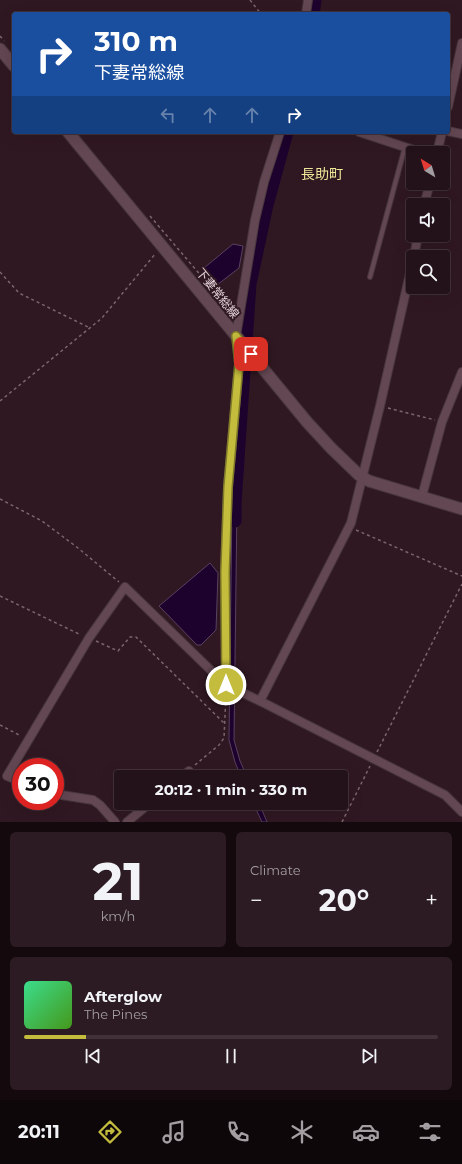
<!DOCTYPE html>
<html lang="en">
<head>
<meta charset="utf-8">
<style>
  :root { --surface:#24121a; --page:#2c1b23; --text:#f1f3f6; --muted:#a39ea2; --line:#413239; --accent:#c4bc3d }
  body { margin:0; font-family:Montserrat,"Noto Sans JP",sans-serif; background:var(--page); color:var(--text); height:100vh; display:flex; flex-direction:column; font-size:15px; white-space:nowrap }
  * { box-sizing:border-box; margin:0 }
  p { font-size:13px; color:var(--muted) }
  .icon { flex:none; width:22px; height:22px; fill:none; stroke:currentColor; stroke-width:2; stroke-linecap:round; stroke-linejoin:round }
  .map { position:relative; height:822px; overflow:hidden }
  .drawer { display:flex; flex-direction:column; gap:10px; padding:10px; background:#140a0e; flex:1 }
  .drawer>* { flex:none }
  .top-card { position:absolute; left:12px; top:12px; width:438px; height:122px; border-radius:4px; box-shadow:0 4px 16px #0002,0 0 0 1px var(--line); background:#1a4fa0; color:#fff; overflow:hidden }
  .needle { width:26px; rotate:322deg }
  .buttons { position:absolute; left:406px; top:146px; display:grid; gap:8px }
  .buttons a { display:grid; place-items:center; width:44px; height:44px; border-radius:4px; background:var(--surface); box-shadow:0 4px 16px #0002,0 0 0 1px var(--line); font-size:20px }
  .speed { position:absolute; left:12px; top:758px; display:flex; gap:8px; font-size:20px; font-weight:700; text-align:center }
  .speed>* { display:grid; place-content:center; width:52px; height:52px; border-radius:50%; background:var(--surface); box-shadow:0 4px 16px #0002,0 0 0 1px var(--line); line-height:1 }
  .speed .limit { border:6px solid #d22; background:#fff; color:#111 }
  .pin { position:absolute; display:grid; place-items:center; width:34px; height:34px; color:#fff; margin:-17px; border-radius:8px; box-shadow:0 2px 6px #0006 }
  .me { position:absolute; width:44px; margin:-22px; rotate:0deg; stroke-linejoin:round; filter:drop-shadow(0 0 3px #0008) }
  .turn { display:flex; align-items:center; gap:14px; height:84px; padding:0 16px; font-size:18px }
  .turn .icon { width:52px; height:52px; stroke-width:2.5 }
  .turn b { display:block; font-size:28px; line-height:34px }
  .lanes { display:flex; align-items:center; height:38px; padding:0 16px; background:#0003; justify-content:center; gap:20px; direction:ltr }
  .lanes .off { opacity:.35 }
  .big { font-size:30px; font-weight:700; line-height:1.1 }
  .drawer .widget { flex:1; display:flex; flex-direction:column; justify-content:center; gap:6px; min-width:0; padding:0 14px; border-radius:6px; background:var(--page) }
  .drawer .dial { align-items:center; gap:0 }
  .dial b { font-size:52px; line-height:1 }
  .song { display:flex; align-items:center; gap:12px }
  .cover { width:48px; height:48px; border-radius:6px; background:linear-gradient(135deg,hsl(150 70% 55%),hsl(100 70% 35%)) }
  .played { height:4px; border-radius:2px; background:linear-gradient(90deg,var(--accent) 15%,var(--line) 15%) }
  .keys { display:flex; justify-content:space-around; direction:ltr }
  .heat { display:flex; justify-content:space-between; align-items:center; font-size:22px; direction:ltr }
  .drawer .tiles { flex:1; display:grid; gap:10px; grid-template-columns:1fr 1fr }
  .widget:last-child { grid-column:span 2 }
  .trip { position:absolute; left:114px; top:770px; width:234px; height:40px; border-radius:4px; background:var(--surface); box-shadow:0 4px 16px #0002,0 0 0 1px var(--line); font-weight:700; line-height:40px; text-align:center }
  .tabs { display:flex; height:64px; justify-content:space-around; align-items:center; background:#0e070a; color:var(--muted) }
  .tabs .icon { width:28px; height:28px }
  .tabs .on { color:var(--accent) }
  .tabs b { font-size:18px; color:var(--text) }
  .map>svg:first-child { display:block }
  .water { fill:#1d022d; stroke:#594161 }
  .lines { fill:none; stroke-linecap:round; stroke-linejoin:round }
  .river { stroke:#1d022d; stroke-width:13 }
  .service-casing { stroke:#48363d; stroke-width:6 }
  .minor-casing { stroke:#48363d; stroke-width:10 }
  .secondary-casing { stroke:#48363d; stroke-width:13 }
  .path { stroke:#7a656d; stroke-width:1.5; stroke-dasharray:3 3; stroke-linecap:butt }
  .service { stroke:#634752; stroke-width:4 }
  .minor { stroke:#634752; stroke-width:8 }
  .secondary { stroke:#634752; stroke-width:11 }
  .route-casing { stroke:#7f7a28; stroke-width:10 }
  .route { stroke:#c4bc3d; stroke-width:7 }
  .labels { text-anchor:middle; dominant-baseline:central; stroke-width:4; stroke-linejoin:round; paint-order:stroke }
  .street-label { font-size:12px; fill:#e5d4da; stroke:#301822 }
  .quarter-label { font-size:14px; fill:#ece898; stroke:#301822 }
</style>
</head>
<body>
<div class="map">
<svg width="462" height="822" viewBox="0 0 462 822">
  <rect width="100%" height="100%" fill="#301822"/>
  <!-- water -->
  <g class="water">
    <path d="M233 244 243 246 239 268 217 285 204 268Z"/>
    <path d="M232 503H237L234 740 240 761 247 777H241L235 762 229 740Z"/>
    <path d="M210 563 218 573 216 630 201 645H197L159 606Z"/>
    <path d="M253 803H259L267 822H262Z"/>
  </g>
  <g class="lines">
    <!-- river -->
    <g class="river">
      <path d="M313 14 315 0"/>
      <path d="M235 521V503L250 284 267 205 287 132"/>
    </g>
    <!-- service casing -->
    <g class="service-casing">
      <path id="service" d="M370 277 405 147"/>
    </g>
    <!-- minor casing -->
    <g class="minor-casing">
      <g id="minor">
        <path d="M306 14 308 0"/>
        <path d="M448 107 462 43"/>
        <path d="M448 131 462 134"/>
        <path d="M359 132 423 153"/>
        <path d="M437 153 442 132"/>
        <path d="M424 205 430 183"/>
        <path d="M414 257 418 235"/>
        <path d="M422 496 442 422 462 372"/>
        <path d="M226 685 225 572 228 487 239 364 236 336 255 220 264 182 280 132"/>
        <path d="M260 701 351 523 380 406 413 260"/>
        <path d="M181 777 189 771"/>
        <path d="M21 782 7 776 89 638 125 587 226 685 260 701 445 795 462 812"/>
        <path d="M55 794 93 800 100 805 115 822"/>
        <path d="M127 822 150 803"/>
      </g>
    </g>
    <!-- secondary casing -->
    <g class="secondary-casing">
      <g id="secondary">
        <path d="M0 49 14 66"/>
        <path d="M68 132 307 422 331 448 359 475 369 481 462 509"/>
      </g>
    </g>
    <!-- path -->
    <g class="path">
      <path d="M250 0 261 14"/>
      <path d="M0 36 4 41"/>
      <path d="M150 216 232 312"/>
      <path d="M0 272 19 293 90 328"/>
      <path d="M0 401 102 318 156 253"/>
      <path d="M388 408 435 420"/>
      <path d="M0 499 42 521 78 548 119 582"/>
      <path d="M356 530 462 576"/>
      <path d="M0 596 81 635"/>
      <path d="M96 641 118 651 130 637H136L225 724"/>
      <path d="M0 725 21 736"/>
      <path d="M377 752 462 584"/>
      <path d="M195 765 219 745 224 738 226 694"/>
      <path d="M342 822 370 766"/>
    </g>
    <!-- service -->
    <use href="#service" class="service"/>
    <!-- minor -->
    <use href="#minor" class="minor"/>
    <!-- secondary -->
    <use href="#secondary" class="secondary"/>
  </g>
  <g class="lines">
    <!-- route casing -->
    <g class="route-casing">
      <path id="route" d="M226 685 225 572 228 487 239 364 236 336 251 354"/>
    </g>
    <!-- route -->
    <use href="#route" class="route"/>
  </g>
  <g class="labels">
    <!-- street labels -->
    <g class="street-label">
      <text transform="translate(218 293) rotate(51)">下妻常総線</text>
    </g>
    <!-- quarter labels -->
    <g class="quarter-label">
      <text x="322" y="174">長助町</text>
    </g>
  </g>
</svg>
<div class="buttons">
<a><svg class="needle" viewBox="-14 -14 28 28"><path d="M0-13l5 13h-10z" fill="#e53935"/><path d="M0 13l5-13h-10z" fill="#a39ea2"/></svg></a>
<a><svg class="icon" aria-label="sound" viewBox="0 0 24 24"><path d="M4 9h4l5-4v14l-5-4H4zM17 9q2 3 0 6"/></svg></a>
<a><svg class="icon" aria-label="search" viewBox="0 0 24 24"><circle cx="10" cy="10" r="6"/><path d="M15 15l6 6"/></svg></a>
</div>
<div class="speed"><div class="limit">30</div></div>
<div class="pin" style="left:251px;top:354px;background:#d93025"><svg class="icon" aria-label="arrive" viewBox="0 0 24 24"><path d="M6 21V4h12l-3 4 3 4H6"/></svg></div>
<svg class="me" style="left:226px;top:685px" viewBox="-20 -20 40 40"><circle r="17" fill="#c4bc3d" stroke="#fff" stroke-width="3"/><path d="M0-11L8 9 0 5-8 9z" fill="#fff"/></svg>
<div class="trip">20:12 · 1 min · 330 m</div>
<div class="top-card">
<div class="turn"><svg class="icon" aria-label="right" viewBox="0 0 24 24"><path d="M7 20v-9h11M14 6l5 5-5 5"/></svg><div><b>310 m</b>下妻常総線</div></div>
<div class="lanes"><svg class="icon off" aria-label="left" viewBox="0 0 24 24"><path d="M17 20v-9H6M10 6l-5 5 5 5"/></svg><svg class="icon off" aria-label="ahead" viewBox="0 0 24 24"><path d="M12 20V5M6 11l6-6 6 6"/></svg><svg class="icon off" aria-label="ahead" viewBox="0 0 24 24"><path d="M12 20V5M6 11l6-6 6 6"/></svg><svg class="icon" aria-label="right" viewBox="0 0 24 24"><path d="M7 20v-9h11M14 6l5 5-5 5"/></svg></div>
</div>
</div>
<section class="drawer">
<div class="tiles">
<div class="widget dial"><b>21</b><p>km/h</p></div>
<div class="widget"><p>Climate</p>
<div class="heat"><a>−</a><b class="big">20°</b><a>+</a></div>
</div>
<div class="widget">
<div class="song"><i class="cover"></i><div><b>Afterglow</b><p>The Pines</p></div></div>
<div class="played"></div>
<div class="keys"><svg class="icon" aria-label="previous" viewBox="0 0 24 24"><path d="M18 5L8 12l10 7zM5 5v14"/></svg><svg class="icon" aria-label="pause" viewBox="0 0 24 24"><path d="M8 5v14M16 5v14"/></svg><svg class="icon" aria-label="next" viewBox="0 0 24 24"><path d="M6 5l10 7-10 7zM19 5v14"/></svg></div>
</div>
</div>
</section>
<nav class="tabs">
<b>20:11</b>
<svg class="icon on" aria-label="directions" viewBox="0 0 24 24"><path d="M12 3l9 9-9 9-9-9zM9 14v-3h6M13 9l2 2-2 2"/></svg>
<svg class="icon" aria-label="music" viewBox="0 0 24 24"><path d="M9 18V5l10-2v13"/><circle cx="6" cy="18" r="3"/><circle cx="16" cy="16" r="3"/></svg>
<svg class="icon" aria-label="phone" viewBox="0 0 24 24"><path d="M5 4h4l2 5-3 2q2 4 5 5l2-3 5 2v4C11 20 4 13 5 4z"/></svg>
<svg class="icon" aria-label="climate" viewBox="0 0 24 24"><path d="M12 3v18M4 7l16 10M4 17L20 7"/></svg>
<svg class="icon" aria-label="car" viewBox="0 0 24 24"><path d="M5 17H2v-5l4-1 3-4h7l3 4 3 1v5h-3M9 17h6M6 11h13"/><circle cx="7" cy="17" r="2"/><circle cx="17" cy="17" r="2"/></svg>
<svg class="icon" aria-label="filters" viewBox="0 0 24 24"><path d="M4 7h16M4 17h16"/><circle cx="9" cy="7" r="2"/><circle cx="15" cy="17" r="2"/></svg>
</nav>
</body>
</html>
